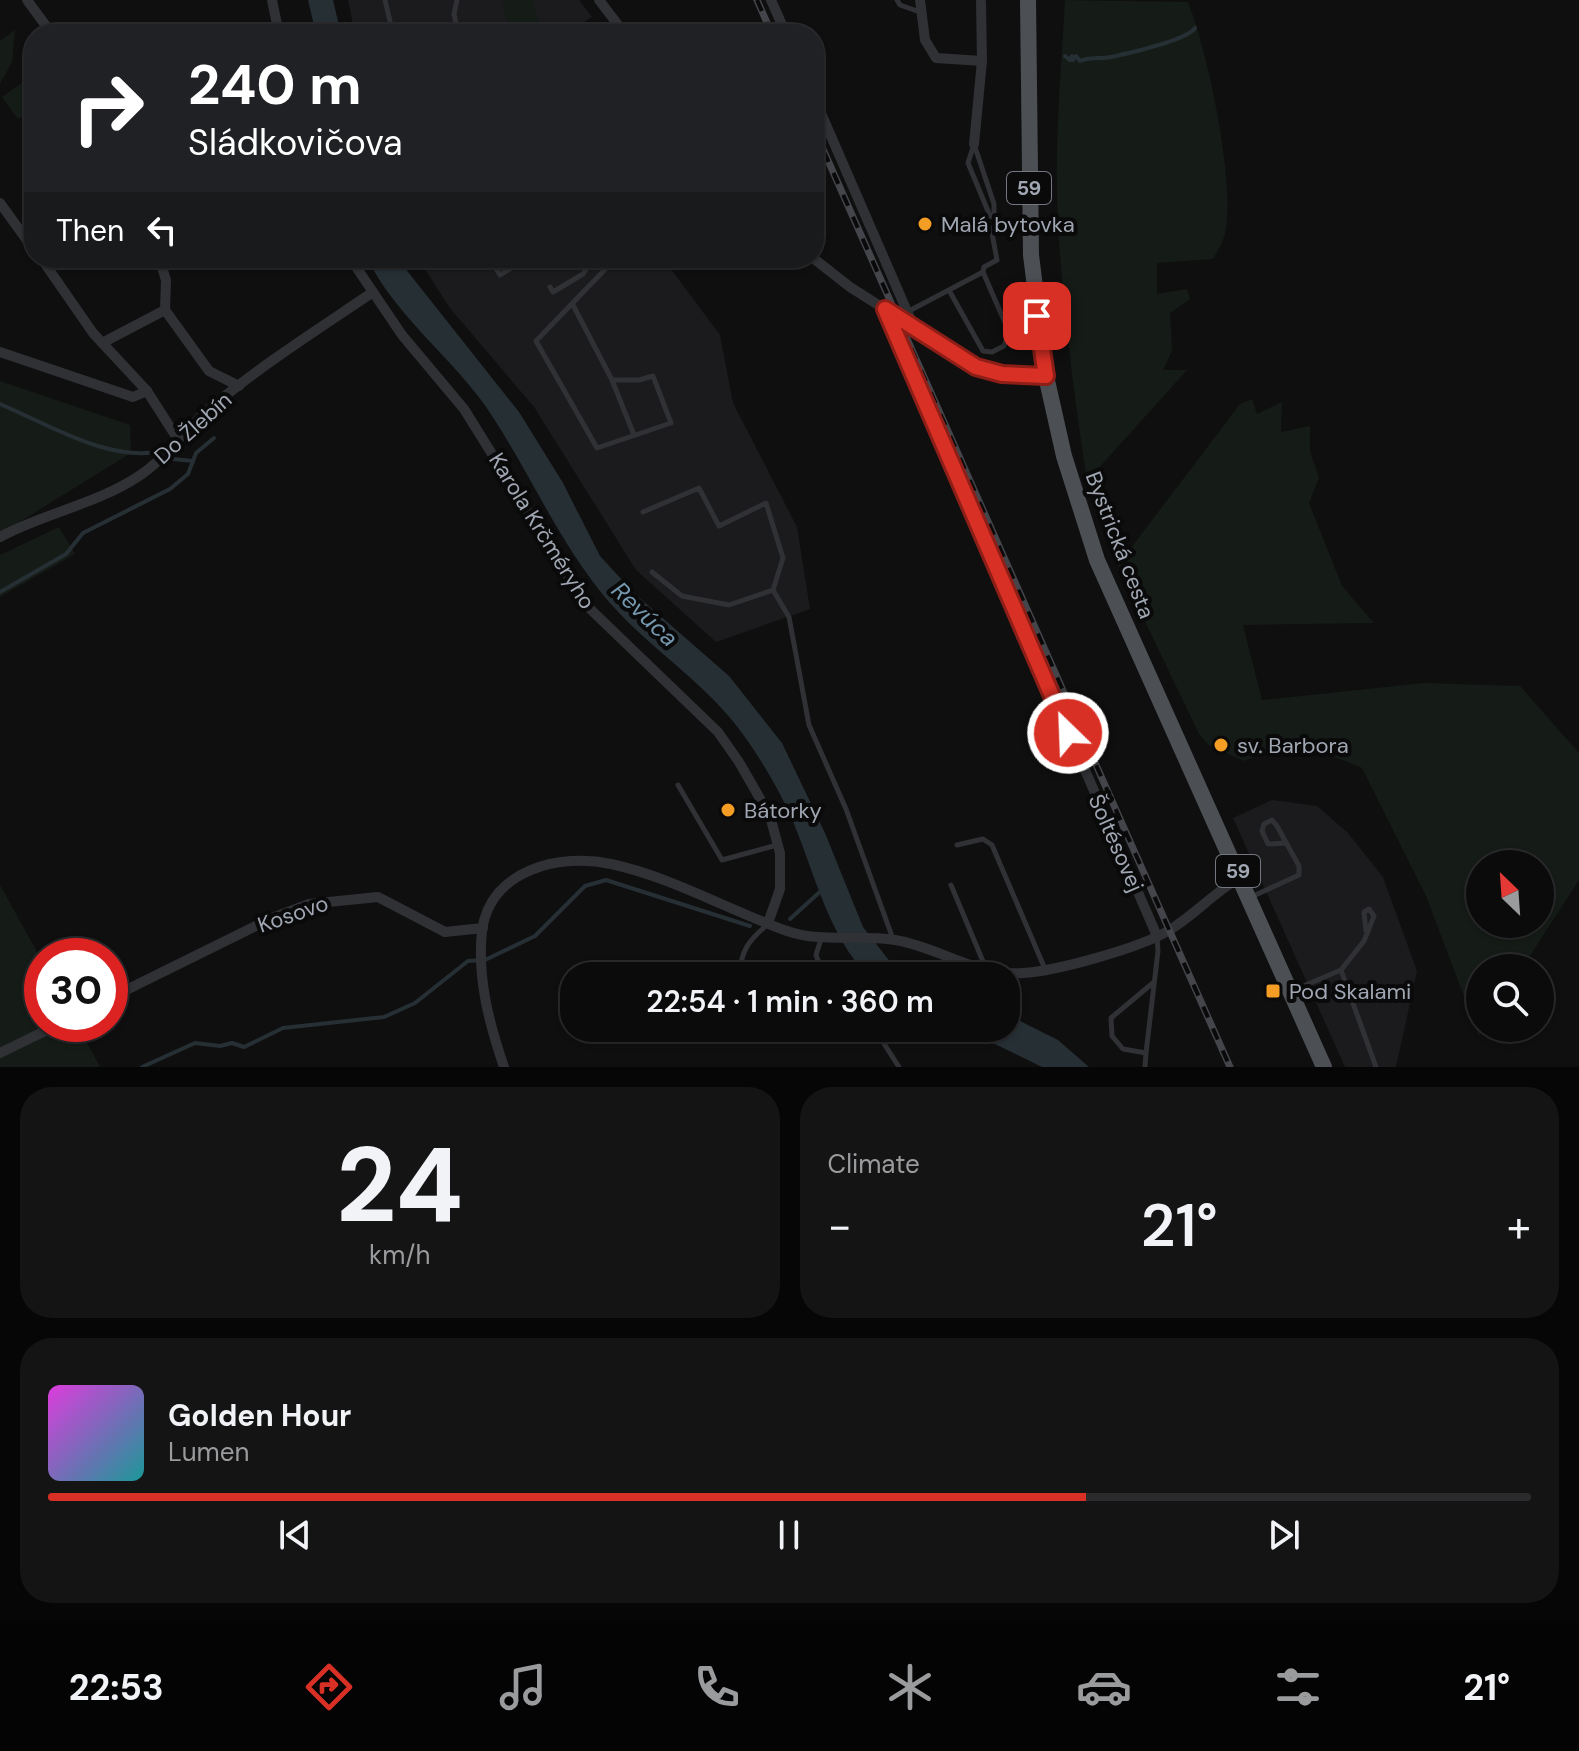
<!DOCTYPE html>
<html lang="en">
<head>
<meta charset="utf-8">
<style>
  :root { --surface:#0b0b0c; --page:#141415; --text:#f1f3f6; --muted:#9a9b9d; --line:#2b2b2d; --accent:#d93025 }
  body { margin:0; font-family:"DM Sans",sans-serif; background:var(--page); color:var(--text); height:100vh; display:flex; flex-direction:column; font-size:30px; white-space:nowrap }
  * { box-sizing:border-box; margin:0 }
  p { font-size:26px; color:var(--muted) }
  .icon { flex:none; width:44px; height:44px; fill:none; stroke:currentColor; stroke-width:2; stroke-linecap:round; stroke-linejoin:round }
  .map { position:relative; height:1067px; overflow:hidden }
  .sheet { display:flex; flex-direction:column; gap:20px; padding:20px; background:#060607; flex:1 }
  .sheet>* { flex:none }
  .top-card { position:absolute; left:24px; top:24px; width:800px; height:244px; border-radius:32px; box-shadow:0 2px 6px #0004,0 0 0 2px var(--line); background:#202124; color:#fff; overflow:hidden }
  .needle { width:52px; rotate:335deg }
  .fabs { position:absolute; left:1466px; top:850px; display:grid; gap:16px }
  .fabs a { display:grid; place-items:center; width:88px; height:88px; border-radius:50%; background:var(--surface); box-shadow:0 2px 6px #0004,0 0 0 2px var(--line); font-size:40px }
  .speed { position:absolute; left:24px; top:938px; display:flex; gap:16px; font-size:40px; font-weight:700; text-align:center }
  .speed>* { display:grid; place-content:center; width:104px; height:104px; border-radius:50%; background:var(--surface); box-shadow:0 2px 6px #0004,0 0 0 2px var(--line); line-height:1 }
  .speed .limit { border:12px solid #d22; background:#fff; color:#111 }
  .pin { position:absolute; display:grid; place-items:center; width:68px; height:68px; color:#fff; margin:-34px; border-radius:16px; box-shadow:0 4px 12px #0006 }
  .me { position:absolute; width:88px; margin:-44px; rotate:336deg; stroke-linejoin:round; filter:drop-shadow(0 0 6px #0008) }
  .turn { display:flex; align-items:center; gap:28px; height:168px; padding:0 32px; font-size:36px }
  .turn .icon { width:104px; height:104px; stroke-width:2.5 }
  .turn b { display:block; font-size:56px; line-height:68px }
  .then { display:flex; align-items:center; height:76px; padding:0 32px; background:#0003; gap:16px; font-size:30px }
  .big { font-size:60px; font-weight:600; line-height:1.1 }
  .sheet .widget { flex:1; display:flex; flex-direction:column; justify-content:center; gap:12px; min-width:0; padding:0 28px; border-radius:32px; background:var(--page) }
  .sheet .dial { align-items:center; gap:0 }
  .dial b { font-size:104px; line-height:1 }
  .song { display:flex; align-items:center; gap:24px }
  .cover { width:96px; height:96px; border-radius:12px; background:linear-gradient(135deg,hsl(300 70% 55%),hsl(180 70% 35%)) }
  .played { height:8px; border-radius:4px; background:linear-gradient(90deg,var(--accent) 70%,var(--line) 70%) }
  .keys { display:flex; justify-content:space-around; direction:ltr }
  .heat { display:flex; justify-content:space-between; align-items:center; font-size:44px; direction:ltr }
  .sheet .tiles { flex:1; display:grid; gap:20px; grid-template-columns:1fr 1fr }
  .widget:last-child { grid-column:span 2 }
  .trip { position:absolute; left:560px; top:962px; width:460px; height:80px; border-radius:32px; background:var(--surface); box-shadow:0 2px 6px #0004,0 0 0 2px var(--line); font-weight:600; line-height:80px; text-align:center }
  .tab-bar { display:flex; height:128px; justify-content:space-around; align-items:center; background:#040405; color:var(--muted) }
  .tab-bar .icon { width:56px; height:56px }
  .tab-bar .active { color:var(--accent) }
  .tab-bar b { font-size:36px; color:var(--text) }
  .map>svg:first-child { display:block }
  .built { fill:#1b1b1d }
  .green { fill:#151b16; fill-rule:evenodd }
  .water { fill:#262f34 }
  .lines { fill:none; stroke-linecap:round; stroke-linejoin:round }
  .stream { stroke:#262f34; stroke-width:4 }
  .service { stroke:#303135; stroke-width:5 }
  .minor { stroke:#303135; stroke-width:10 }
  .primary { stroke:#4c4f54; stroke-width:16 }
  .rail-casing { stroke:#43454a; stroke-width:7 }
  .rail { stroke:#0a0a0b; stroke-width:4; stroke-dasharray:12; stroke-linecap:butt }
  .route-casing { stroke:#8d1f18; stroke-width:20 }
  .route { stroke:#d93025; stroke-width:14 }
  .poi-dot { fill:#f49d24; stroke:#0a0a0b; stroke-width:3 }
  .labels { text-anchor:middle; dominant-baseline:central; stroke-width:8; stroke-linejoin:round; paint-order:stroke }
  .shield { fill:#0a0a0b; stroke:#737880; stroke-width:2 }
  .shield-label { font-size:20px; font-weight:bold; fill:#a0a7b2 }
  .poi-label { font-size:22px; fill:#a0a7b2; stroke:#0a0a0b; text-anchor:start }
  .street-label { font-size:22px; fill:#a0a7b2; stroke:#0a0a0b }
  .water-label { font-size:24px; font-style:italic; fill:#7598ae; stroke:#0a0a0b }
</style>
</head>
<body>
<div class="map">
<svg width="1579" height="1067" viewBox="0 0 1579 1067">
  <rect width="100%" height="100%" fill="#0f0f10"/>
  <!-- built -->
  <g class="built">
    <path d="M348 0H579L592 17 564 34H355Z"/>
    <path d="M418 258H659L668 265 720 335 733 403 797 527 810 609 716 642 636 570 534 407 449 307Z"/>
    <path d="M1272 800 1317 806 1348 833 1383 877 1417 971 1396 1067H1345L1233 818Z"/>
  </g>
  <!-- green -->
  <g class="green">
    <path d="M502 0H533L542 34H510Z"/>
    <path d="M1065 0 1188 2C1207 49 1238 190 1224 237 1222 244 1217 252 1213 259L1157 263V294L1187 289 1190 299 1170 313 1172 351 1163 370H1187L1087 481C1074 394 1062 307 1058 220 1054 146 1061 73 1065 0Z"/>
    <path d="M15 30 12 62 0 84V41Z"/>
    <path d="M34 74V108L18 119 2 97Z"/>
    <path d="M0 381 130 425 131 453 0 534Z"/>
    <path d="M1252 399 1257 414 1282 402 1281 432 1310 426V451L1319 478 1309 503 1342 586 1374 623 1243 625 1262 700 1424 683 1520 686 1579 753V880L1522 968H1480V1028H1484L1479 1036 1426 896 1362 768C1310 747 1297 739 1244 761L1210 746 1199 734 1118 565 1240 404ZM1540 864V924H1480V864Z"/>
    <path d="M59 527 75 554 0 597V555Z"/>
    <path d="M0 885 42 961V1024H77L100 1067H0Z"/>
  </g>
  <!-- water -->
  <g class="water">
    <path d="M308 0H333L341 34H316Z"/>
    <path d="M367 258H397L519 412 563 483 600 556 634 593 729 676 782 743 825 833 863 927 891 963 912 976H868C829 936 815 875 794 824 782 795 765 766 747 740 710 685 653 652 610 603 558 543 529 469 484 404 447 353 396 316 367 258Z"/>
    <path d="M1006 1014 1058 1040 1089 1067H1042L962 1028H1006Z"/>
  </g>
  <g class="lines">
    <!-- stream -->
    <g class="stream">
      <path d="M1065 56 1070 60 1072 56 1073 60 1076 56 1080 61C1088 57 1101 59 1111 57 1129 53 1186 41 1195 28"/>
      <path d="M0 404C48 424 109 463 162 451"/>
      <path d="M173 459 193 461"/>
      <path d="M0 592 66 554 83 533 170 489 188 474 196 453 214 438"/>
      <path d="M790 919 823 889"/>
      <path d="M142 1067 195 1043 220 1046 232 1043 244 1047 283 1028 384 1017 415 1003 468 961 485 960 535 936 585 886 606 880 750 926"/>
    </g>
    <!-- service -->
    <g class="service">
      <path d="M385 0 393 34"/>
      <path d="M457 0 454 14 458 34"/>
      <path d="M897 0 900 5 920 12"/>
      <path d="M974 144 994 204V217L990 216 968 163Z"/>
      <path d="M489 258 500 275 527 258"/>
      <path d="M616 258 536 341 597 448 671 423 653 376 639 380H612L634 435"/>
      <path d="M983 272 984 267 997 260 991 228"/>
      <path d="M550 287 553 292 583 274 593 258"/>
      <path d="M573 305 612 380"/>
      <path d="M909 311 983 272 1009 332 1004 346 992 352 983 351 950 292"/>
      <path d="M643 512 699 488 719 526 766 503 783 558 773 590 789 617 809 725 846 809 893 939"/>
      <path d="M652 572 682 596 729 605 773 590"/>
      <path d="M678 785 722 860 777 845"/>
      <path d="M957 845 983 839 992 845 1045 969"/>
      <path d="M951 885 987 971"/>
      <path d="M1251 897 1299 875V866L1277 826 1272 820 1264 824 1262 831 1268 844 1286 843"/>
      <path d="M1366 931 1364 912 1369 909 1374 916 1364 941 1341 970 1376 1067"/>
      <path d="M821 939 816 955 824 976"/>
      <path d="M740 976C740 951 749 940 768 924"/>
      <path d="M1154 982 1111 1018 1112 1036 1123 1049 1146 1053 1158 951 1157 937"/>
      <path d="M1294 990 1341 970"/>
      <path d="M874 1028 899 1067"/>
      <path d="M1145 1067 1146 1053"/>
    </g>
    <!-- minor -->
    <g class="minor">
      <path d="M27 0 52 34"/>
      <path d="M272 0 279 34"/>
      <path d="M599 0 625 34"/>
      <path d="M771 0 786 34"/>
      <path d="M920 0 925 40 936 58 982 61 981 2"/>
      <path d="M814 97 913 325"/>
      <path d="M974 144 982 61"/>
      <path d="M0 203 34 250"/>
      <path d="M41 258 93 333 147 391 177 438"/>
      <path d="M350 258 402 335 464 409 586 605 718 732 739 762 770 816 780 853V889L768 923"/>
      <path d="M813 258 850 287 976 367 1002 374 1046 376"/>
      <path d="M885 309 1157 936"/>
      <path d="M165 310 209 371 239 386"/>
      <path d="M102 343 165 310 166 280 159 258"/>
      <path d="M0 352 133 397 147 391"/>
      <path d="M0 537C44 513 95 505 139 476 165 459 184 430 209 409 260 366 317 330 373 292"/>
      <path d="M110 998 272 918 309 904 378 897 445 932 483 928"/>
      <path d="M0 1053 49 1029"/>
      <path d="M504 1067C489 1023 477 978 482 931 490 869 561 853 611 864 672 877 728 910 787 931 821 943 860 934 895 940 939 947 977 977 1023 973 1057 971 1139 948 1168 931 1195 915 1214 892 1241 877"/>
    </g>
    <!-- primary -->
    <path class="primary" d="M1028 0 1031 255 1046 376 1064 456 1097 560 1324 1067"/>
    <!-- rail casing -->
    <g class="rail-casing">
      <g id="rail">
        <path d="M757 0 772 34"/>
        <path d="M814 129 1230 1067"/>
      </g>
    </g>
    <!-- rail -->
    <use href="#rail" class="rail"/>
  </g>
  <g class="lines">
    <!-- route casing -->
    <g class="route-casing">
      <path id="route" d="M1037 316 1046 376 1002 374 976 367 885 309 1068 733"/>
    </g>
    <!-- route -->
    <use href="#route" class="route"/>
  </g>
  <!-- markers -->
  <g class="poi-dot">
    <circle cx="925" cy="224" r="8"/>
    <circle cx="1221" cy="745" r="8"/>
    <circle cx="728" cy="810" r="8"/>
    <rect x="1265" y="983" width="16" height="16" rx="4"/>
  </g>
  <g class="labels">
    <!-- shield labels -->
    <g class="shield">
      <rect x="1007" y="172" width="44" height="32" rx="6"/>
      <rect x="1216" y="855" width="44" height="32" rx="6"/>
    </g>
    <g class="shield-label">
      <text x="1029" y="188">59</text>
      <text x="1238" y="871">59</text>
    </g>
    <!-- poi labels -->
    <g class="poi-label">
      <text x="941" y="224">Malá bytovka</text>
      <text x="1237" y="745">sv. Barbora</text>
      <text x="744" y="810">Bátorky</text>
      <text x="1289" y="991">Pod Skalami</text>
    </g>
    <!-- street labels -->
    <g class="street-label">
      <text transform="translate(193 428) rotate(-42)">Do Žlebín</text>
      <text transform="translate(542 531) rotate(58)">Karola Krčméryho</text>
      <text transform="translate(1120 545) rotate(69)">Bystrická cesta</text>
      <text transform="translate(1116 843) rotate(66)">Šoltésovej</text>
      <text transform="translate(293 914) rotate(-19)">Kosovo</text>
    </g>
    <!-- water labels -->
    <g class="water-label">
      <text transform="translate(645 614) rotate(44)">Revúca</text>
    </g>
  </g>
</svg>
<div class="fabs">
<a><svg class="needle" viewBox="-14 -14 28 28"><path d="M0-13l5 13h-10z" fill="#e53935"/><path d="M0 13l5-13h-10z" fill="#9a9b9d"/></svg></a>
<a><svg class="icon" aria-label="search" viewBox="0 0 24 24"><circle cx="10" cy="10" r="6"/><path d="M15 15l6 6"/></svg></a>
</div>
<div class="speed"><div class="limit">30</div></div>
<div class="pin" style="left:1037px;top:316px;background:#d93025"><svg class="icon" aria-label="arrive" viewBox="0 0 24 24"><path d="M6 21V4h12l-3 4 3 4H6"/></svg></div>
<svg class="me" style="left:1068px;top:733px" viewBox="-20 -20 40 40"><circle r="17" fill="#d93025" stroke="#fff" stroke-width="3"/><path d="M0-11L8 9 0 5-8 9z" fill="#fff"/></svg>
<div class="trip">22:54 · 1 min · 360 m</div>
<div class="top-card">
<div class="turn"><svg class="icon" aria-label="right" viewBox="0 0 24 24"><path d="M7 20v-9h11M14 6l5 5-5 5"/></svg><div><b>240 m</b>Sládkovičova</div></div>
<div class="then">Then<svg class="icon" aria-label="left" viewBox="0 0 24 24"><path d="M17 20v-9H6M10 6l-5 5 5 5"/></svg></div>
</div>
</div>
<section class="sheet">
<div class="tiles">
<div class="widget dial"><b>24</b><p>km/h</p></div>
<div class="widget"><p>Climate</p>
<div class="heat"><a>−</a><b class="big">21°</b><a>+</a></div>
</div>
<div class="widget">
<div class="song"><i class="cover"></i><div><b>Golden Hour</b><p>Lumen</p></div></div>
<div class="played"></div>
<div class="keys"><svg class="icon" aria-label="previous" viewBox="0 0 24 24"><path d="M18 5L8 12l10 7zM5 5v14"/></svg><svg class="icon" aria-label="pause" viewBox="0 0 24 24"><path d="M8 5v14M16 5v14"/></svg><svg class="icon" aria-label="next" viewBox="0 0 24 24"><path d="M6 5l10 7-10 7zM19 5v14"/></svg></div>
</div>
</div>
</section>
<nav class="tab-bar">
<b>22:53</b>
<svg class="icon active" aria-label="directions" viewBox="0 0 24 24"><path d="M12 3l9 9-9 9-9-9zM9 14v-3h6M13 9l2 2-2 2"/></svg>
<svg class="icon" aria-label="music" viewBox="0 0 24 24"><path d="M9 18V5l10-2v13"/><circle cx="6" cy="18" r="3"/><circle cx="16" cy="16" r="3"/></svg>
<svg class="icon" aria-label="phone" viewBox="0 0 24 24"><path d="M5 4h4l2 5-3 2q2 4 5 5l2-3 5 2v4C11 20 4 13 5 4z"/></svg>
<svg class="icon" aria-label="climate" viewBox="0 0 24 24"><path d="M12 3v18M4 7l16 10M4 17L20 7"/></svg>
<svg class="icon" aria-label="car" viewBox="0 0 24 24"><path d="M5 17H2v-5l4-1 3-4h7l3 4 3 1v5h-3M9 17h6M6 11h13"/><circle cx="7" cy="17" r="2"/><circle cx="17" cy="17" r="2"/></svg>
<svg class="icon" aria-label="filters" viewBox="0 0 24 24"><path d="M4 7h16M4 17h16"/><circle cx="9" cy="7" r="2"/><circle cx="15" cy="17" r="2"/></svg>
<b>21°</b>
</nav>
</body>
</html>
